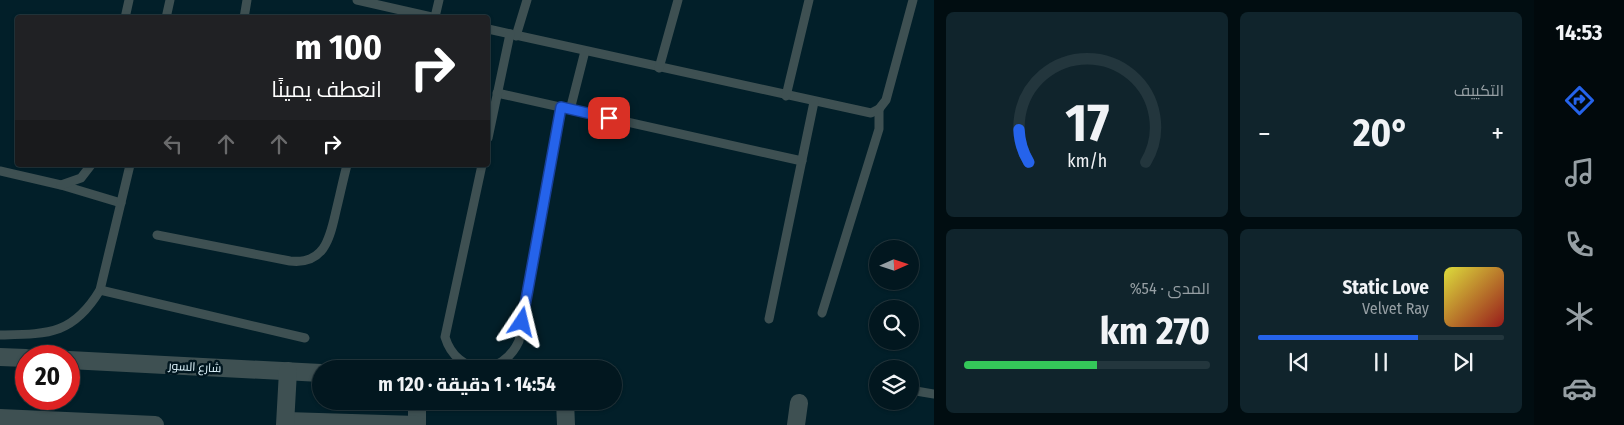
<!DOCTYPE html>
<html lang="ar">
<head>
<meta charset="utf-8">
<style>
  :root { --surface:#02171f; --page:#10242c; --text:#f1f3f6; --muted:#969fa4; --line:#23363d; --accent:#2563eb }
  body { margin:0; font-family:"Fira Sans Condensed",Cairo,sans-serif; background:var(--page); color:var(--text); direction:rtl; height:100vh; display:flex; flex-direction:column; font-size:19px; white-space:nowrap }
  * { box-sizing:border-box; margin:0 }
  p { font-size:16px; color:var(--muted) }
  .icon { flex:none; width:28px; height:28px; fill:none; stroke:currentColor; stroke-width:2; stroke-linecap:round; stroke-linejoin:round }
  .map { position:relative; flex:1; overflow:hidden; direction:ltr }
  .sheet { display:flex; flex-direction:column; gap:12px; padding:12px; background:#010d11; width:600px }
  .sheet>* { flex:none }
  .hud { position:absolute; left:15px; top:15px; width:475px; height:152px; border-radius:5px; box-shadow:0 1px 4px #0004,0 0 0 1px var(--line); direction:rtl; background:#202124; color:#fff; overflow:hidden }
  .needle { width:32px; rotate:87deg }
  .buttons { position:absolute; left:869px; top:240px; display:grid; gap:10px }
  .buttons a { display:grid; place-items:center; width:50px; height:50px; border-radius:50%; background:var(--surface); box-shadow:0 1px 4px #0004,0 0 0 1px var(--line); font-size:25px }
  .speed { position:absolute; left:15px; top:345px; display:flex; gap:10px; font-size:25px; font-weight:700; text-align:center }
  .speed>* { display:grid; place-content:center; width:65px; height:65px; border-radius:50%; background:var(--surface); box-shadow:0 1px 4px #0004,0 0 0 1px var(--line); line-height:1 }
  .speed .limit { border:8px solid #d22; background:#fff; color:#111 }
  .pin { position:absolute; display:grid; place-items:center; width:42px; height:42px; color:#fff; margin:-21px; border-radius:10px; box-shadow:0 2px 8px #0006 }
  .me { position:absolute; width:55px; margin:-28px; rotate:10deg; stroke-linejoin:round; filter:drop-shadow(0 0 4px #0008) }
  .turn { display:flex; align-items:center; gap:18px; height:105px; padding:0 25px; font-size:22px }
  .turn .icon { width:65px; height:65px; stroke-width:2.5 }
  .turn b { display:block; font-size:35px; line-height:42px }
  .lanes { display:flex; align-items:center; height:48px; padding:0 25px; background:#0003; justify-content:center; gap:25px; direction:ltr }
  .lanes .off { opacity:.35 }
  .big { font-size:38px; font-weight:700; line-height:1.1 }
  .sheet .card { flex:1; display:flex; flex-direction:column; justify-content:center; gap:8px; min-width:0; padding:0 18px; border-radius:8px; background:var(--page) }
  .sheet .dial { align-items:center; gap:0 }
  .dial svg { height:130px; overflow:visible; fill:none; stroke:var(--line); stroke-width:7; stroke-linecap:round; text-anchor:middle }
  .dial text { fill:var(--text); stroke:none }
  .song { display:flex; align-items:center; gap:15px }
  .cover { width:60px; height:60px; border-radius:8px; background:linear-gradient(135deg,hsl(60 70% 55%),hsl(0 70% 35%)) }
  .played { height:5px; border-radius:2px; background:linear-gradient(90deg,var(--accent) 65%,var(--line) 65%) }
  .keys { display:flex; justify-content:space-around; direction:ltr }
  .heat { display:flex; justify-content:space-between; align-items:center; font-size:28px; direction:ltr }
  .charge { height:8px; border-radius:4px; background:linear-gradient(90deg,#34c759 54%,var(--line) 0) }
  .sheet .tiles { flex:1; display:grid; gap:12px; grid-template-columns:repeat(2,1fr) }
  .trip { position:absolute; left:312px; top:360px; width:310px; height:50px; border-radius:25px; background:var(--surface); box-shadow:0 1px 4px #0004,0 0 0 1px var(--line); font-weight:700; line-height:50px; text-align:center; direction:rtl }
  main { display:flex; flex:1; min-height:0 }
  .dock { display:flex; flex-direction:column; width:90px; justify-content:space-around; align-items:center; background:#01090c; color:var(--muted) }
  .dock .icon { width:35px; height:35px }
  .dock .on { color:var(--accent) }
  .dock b { font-size:22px; color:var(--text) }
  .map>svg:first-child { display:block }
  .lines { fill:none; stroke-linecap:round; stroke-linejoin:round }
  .service { stroke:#3e5052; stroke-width:9 }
  .minor { stroke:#3e5052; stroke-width:18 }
  .route-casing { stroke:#184099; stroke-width:12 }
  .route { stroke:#2563eb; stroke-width:9 }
  .labels { text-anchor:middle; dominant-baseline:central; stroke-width:5; stroke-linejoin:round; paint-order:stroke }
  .street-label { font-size:12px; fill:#e0f6fe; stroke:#00161f }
</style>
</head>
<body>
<main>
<nav class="dock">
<b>14:53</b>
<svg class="icon on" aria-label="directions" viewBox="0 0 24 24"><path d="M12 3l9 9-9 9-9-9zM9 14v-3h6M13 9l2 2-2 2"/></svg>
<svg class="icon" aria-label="music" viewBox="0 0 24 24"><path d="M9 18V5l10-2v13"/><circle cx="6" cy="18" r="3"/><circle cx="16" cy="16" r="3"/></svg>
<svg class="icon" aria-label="phone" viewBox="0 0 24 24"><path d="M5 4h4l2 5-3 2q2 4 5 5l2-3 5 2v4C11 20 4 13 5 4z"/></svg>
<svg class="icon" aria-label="climate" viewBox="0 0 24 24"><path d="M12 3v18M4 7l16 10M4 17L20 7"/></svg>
<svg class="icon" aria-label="car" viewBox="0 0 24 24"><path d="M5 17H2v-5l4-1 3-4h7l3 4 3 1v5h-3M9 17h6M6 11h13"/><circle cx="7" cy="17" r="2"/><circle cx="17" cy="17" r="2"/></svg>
</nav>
<section class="sheet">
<div class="tiles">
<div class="card"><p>التكييف</p>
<div class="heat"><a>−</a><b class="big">20°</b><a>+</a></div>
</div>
<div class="card dial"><svg viewBox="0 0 100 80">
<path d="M14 69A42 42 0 1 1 86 69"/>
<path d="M14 69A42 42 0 0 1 8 49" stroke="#2563eb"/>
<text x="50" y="56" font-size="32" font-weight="700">17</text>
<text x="50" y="72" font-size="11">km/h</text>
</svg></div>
<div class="card">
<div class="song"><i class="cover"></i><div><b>Static Love</b><p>Velvet Ray</p></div></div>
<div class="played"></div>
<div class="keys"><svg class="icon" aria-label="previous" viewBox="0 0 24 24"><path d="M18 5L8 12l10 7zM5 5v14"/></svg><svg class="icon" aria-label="pause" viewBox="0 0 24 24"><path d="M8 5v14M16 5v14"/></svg><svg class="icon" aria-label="next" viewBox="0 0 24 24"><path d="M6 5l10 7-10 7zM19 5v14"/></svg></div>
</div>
<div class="card"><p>المدى · 54%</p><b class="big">270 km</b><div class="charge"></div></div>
</div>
</section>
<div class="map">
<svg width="934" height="425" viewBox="0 0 934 425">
  <rect width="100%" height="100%" fill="#021f29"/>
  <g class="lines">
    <!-- service -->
    <g class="service">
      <path d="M357 0 436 18"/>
      <path d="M435 17 439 0"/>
      <path d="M125 18 129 0"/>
      <path d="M166 18 170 0"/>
      <path d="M244 18 247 0"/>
      <path d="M488 29 871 113 879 109 886 100 913 0"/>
      <path d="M516 36 527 0"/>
      <path d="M659 68 678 0"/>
      <path d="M497 93 802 161"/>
      <path d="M786 96 809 0"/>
      <path d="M570 110 585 51"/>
      <path d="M488 138 510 34"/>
      <path d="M482 165 445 337C457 376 502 378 519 341L561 107"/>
      <path d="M0 171 61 185 121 203"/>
      <path d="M61 185 81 178 91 165"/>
      <path d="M157 235 290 261C325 265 330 237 336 211 340 195 343 180 347 165"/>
      <path d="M100 290 305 338"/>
      <path d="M822 313 879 129V109"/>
      <path d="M769 319 814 102"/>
      <path d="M0 335C48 334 73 335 100 290L130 165"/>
      <path d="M874 384 878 385"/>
      <path d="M910 390 934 394"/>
    </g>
    <!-- minor -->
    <g class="minor">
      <path d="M0 357 26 358"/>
      <path d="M69 360 321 373"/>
      <path d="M417 401V425"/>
      <path d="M565 401 566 425"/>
      <path d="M0 418 155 425"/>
      <path d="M286 421 417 425"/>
      <path d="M285 425 288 371"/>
      <path d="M796 425 799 403"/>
    </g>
  </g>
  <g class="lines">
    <!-- route casing -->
    <g class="route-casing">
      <path id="route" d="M522 322 561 107 609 118"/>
    </g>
    <!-- route -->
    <use href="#route" class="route"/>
  </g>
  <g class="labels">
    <!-- street labels -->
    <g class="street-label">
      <text transform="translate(195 367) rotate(3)">شارع السور</text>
    </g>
  </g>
</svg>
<div class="buttons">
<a><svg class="needle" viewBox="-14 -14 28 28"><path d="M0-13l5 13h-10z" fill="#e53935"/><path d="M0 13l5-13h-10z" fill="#969fa4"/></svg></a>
<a><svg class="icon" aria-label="search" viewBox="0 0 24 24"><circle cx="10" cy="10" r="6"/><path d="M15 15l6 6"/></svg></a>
<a><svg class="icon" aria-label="layers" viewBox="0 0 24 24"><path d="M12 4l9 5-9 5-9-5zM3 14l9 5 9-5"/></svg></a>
</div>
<div class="speed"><div class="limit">20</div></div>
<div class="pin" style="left:609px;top:118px;background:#d93025"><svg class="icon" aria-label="arrive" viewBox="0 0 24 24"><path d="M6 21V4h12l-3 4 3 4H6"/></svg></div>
<svg class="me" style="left:522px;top:322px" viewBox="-20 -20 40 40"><path d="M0-17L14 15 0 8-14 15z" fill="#2563eb" stroke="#fff" stroke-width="4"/></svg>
<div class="trip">14:54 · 1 دقيقة · 120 m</div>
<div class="hud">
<div class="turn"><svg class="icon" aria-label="right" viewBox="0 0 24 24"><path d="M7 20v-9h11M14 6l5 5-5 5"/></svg><div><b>100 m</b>انعطف يمينًا</div></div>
<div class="lanes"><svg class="icon off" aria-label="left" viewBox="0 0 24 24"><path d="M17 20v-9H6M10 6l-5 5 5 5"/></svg><svg class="icon off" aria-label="ahead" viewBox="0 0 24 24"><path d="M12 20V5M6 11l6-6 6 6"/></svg><svg class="icon off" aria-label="ahead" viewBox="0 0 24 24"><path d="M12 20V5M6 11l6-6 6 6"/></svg><svg class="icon" aria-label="right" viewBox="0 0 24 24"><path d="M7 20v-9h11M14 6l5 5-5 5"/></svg></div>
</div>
</div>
</main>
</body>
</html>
